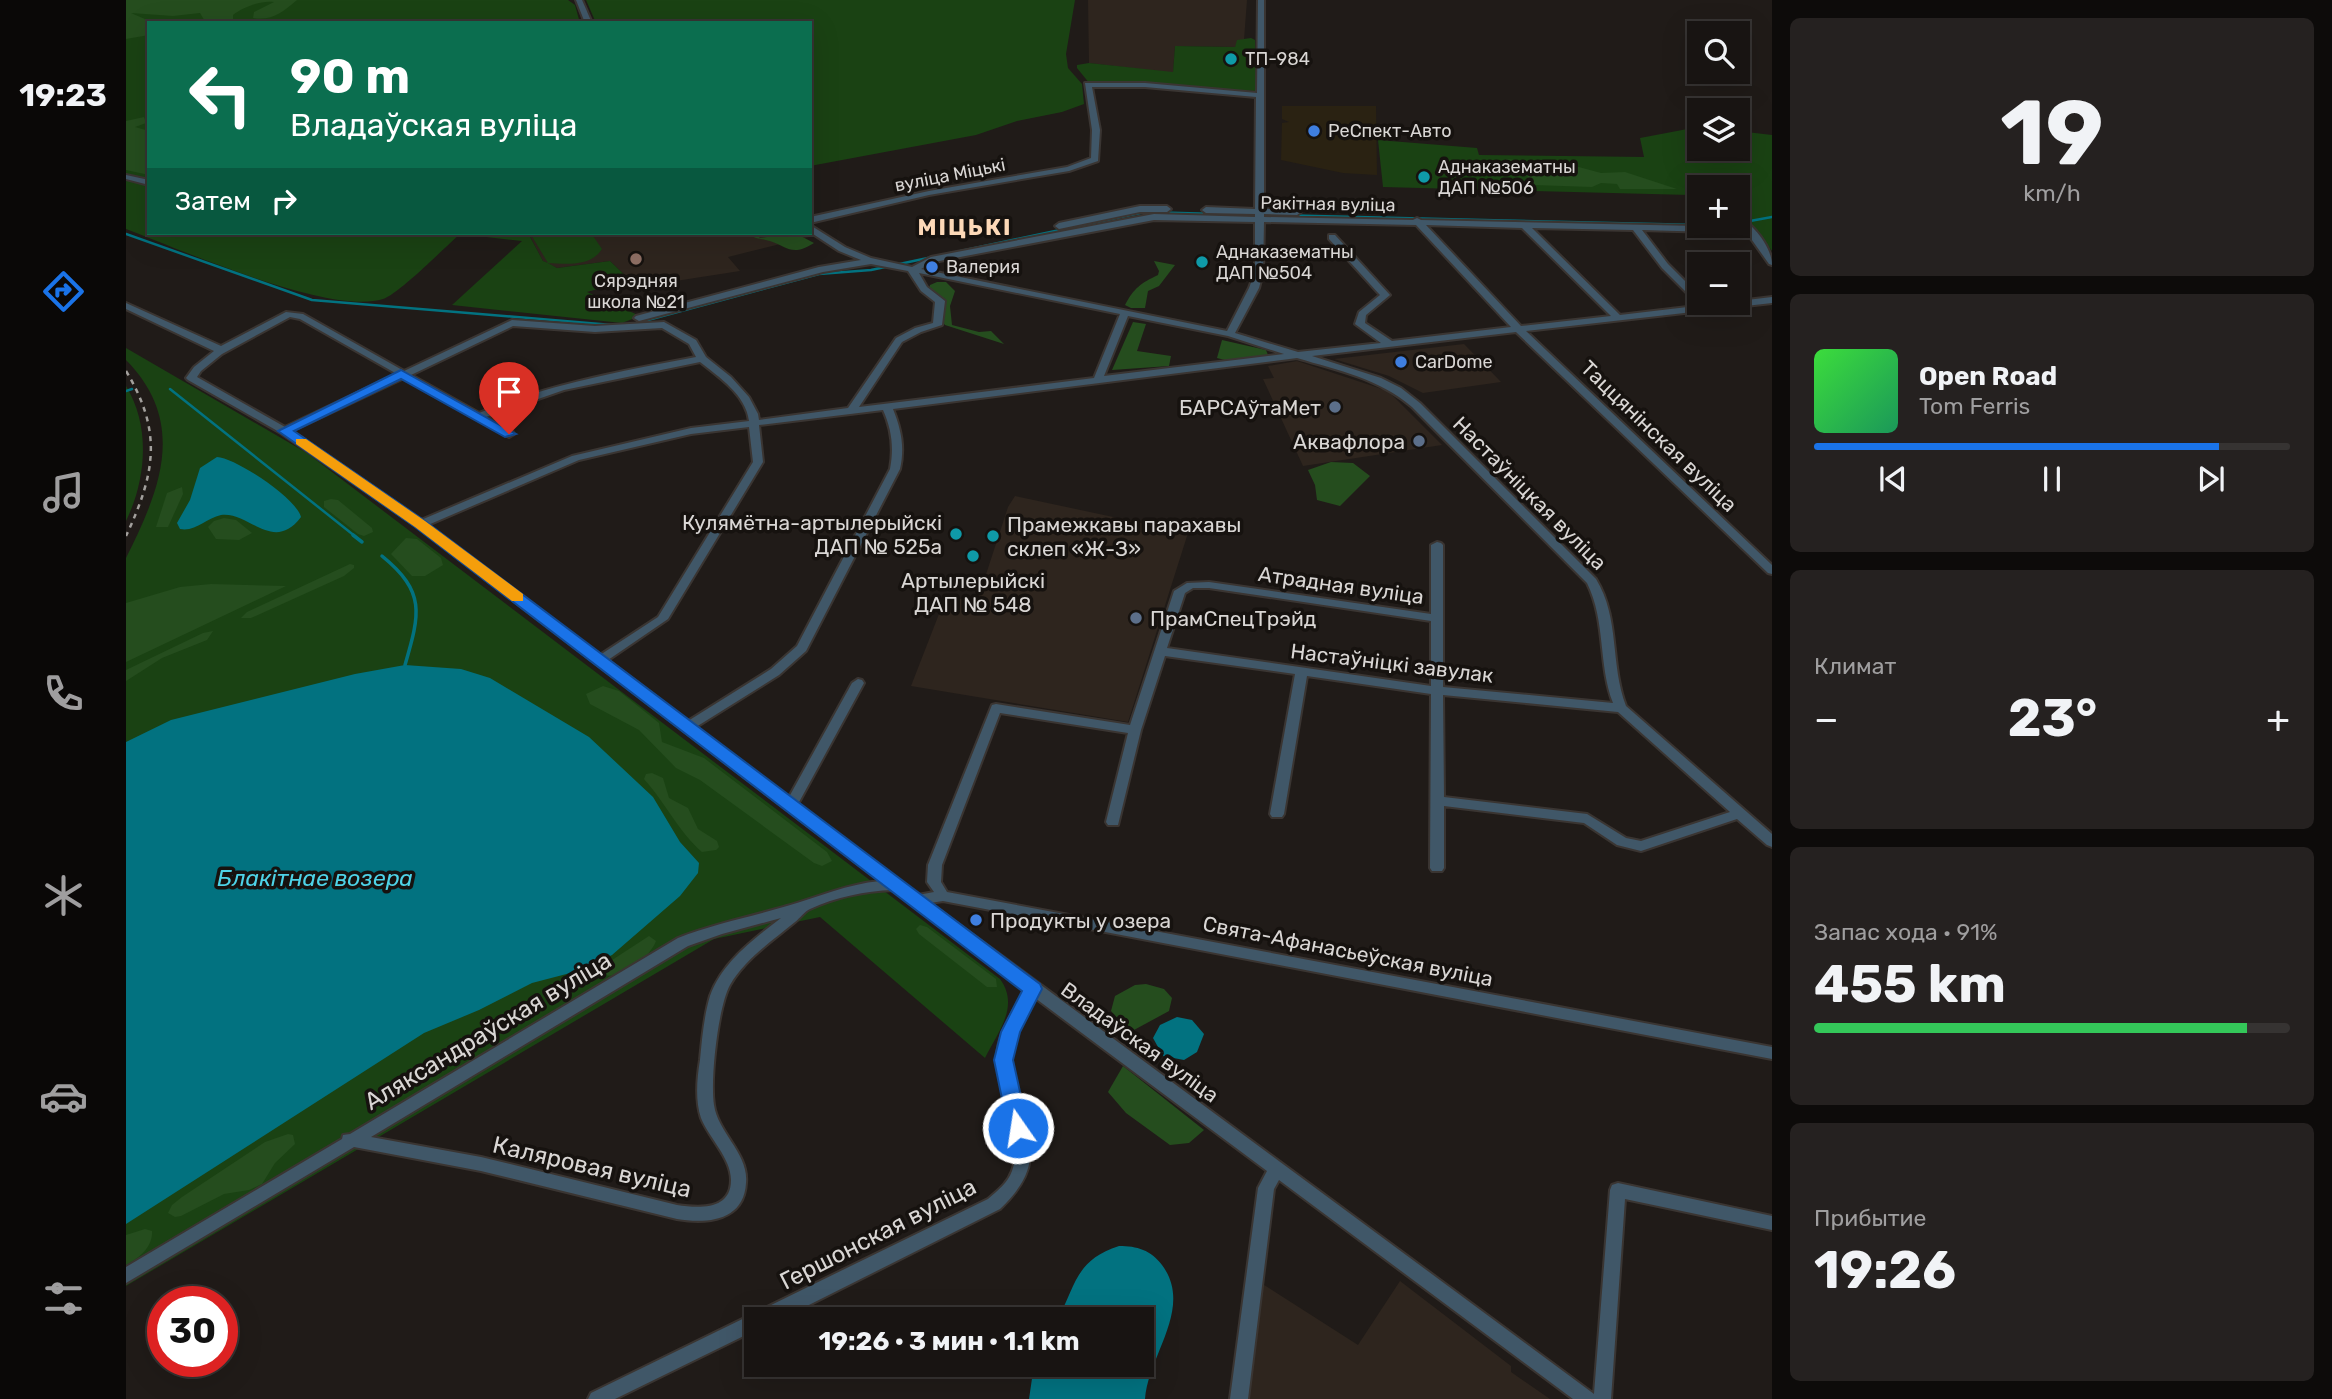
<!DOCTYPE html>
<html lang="ru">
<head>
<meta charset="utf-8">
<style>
  :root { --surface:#181412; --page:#252120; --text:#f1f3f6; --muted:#9f9e9f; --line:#363332; --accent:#1a73e8 }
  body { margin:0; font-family:Rubik,sans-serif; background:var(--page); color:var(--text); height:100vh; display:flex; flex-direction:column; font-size:26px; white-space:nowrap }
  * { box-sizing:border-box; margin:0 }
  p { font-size:23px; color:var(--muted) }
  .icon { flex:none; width:38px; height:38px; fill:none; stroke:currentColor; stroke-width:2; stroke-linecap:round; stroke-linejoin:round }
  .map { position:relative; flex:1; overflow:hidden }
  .sheet { display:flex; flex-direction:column; gap:18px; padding:18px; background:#0d0b0a; width:560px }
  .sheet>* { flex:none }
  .banner { position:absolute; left:21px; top:21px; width:665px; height:214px; border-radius:0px; box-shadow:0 7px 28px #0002,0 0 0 2px var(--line); background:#0b6e4f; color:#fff; overflow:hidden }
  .controls { position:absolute; left:1561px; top:21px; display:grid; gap:14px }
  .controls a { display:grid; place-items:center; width:63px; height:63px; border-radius:0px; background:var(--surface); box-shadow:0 7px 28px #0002,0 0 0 2px var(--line); font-size:35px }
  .speed { position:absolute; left:21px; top:1286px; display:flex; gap:14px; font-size:35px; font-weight:700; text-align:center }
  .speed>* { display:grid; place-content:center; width:91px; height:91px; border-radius:50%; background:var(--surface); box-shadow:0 7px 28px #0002,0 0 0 2px var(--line); line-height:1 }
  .speed .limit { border:10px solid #d22; background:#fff; color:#111 }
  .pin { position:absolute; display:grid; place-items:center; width:60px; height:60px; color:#fff; margin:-72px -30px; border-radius:50% 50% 50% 0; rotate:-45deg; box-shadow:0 0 7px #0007 }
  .pin .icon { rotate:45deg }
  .me { position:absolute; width:77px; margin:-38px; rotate:347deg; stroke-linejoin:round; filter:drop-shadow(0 0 5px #0008) }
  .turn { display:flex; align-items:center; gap:24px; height:147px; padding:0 28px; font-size:32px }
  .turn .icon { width:91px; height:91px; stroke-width:2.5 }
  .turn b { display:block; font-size:49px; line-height:60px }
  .then { display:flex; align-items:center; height:66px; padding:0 28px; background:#0003; gap:14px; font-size:26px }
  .big { font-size:52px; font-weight:700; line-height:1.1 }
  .sheet .tile { flex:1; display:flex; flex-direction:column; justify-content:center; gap:10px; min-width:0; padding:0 24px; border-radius:10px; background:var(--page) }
  .sheet .dial { align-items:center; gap:0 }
  .dial b { font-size:91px; line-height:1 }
  .song { display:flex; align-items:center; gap:21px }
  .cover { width:84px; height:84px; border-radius:10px; background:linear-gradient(135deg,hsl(120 70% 55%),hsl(150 70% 35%)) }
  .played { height:7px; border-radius:4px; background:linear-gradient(90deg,var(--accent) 85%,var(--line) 85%) }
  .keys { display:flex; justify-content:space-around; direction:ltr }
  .heat { display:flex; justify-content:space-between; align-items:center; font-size:38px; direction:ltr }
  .charge { height:10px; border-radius:5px; background:linear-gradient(90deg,#34c759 91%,var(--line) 0) }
  .trip { position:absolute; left:618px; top:1307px; width:410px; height:70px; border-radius:0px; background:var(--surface); box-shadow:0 7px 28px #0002,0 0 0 2px var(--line); font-weight:700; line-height:70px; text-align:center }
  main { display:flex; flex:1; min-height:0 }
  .tab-bar { display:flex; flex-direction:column; width:126px; justify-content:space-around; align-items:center; background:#0a0807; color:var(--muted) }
  .tab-bar .icon { width:49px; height:49px }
  .tab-bar .selected { color:var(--accent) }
  .tab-bar b { font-size:32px; color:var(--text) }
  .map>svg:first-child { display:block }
  .commercial { fill:#2a2212 }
  .built { fill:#2e251e }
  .green { fill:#1a4213 }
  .forest { fill:#254d1e }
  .water { fill:#027280 }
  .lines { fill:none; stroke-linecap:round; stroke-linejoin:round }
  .stream-far1 { stroke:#027280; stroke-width:2.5 }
  .stream { stroke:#027280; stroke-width:3.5 }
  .minor-casing { stroke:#3a3532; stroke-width:4 }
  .minor { fill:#405768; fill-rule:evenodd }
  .rail { stroke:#a3a09d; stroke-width:2.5; stroke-dasharray:5 5; stroke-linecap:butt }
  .route { fill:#1a73e8; stroke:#114b97; stroke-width:2 }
  .slow { fill:#f59e0b }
  .culture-dot { fill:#0f9aa8; stroke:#16120f; stroke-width:2.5 }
  .shop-dot { fill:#3f7fe0; stroke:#16120f; stroke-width:2.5 }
  .education-dot { fill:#8d6e63; stroke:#16120f; stroke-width:2.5 }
  .service-dot { fill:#5c6f8a; stroke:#16120f; stroke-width:2.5 }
  .labels { text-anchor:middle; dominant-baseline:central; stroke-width:7; stroke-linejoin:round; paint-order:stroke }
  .far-poi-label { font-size:18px; fill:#d9d6d4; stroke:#16120f; text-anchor:start }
  .far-street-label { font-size:18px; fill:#d9d6d4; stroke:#16120f }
  .poi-label { font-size:21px; fill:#d9d6d4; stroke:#16120f; text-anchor:end }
  .street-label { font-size:21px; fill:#d9d6d4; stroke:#16120f }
  .far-district-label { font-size:23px; font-weight:bold; letter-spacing:2px; fill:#fdd9b8; stroke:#16120f }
  .water-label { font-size:23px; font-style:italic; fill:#4ed3e7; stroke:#16120f }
  .near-street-label { font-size:24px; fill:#d9d6d4; stroke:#16120f }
</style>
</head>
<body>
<main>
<nav class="tab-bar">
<b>19:23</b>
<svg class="icon selected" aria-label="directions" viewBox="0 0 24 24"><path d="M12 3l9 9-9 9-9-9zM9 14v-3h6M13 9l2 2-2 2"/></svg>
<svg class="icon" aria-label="music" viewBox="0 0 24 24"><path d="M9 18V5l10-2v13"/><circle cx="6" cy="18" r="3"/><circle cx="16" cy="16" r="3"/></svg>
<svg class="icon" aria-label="phone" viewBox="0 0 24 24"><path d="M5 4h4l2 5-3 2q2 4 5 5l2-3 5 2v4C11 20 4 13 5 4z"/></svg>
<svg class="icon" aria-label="climate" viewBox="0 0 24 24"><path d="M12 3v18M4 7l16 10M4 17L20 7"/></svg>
<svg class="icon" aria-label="car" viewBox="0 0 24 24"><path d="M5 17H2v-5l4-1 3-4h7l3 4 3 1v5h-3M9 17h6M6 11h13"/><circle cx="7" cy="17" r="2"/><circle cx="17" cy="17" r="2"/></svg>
<svg class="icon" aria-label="filters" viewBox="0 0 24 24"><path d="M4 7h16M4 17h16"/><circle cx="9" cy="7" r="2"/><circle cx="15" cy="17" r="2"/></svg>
</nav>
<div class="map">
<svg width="1646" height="1399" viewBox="0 0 1646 1399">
  <rect width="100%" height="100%" fill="#201b18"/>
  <!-- commercial -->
  <path class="commercial" d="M1156 106H1250L1251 175 1217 173 1155 160 1156 123 1163 122 1156 119Z"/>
  <!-- built -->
  <g class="built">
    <path d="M962 0H1121L1118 40 1109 47 1049 46 1047 73 963 63Z"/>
    <path d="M402 233H675L683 237 602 257 614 271 511 287 484 261 431 268 417 261Z"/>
    <path d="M1338 344 1375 382 1297 393 1263 376 1208 359Z"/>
    <path d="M1171 361 1262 391 1316 445 1177 466 1137 379 1148 378 1142 366Z"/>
    <path d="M889 496 1062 533 1002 722 785 686 820 596 851 602 882 507Z"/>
    <path d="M1132 1281 1232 1345 1274 1281 1385 1366V1372L1424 1399H1120Z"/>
  </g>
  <!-- green -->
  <g class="green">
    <path d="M0 0H442L449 5 454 23H23V180L0 175Z"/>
    <path d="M460 0H949L940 54 942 68 956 84 958 104 936 112 891 121 850 135 684 166V23H470Z"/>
    <path d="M1125 38 1129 40 1130 91 964 84 951 68V65L963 63 1047 72 1049 46 1109 47 1111 40Z"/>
    <path d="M1572 127 1573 149H1612V131L1646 135V251L1630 229 1612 213V187H1573V201L1564 195 1257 187 1252 140 1351 148 1353 155 1518 157 1514 138Z"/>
    <path d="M0 180 23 186V233H402L417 261 422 263 404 233H465L476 249C465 267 439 264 422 263L431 268 484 261 511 287 502 288 493 283 461 292 514 316 496 323 326 305 396 241 334 234C319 247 273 294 257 299 204 316 56 250 0 229Z"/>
    <path d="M0 348 181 453 874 979C894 1006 872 1032 859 1058L694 917 588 939 0 1286V558C34 490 62 423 0 360Z"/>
    <path d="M0 386C25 427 20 480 0 521Z"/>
  </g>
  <!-- forest -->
  <g class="forest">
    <path d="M0 0H171C157 12 146 21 127 18L128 12 148 2C136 0 117 7 107 15V23H80L74 13 47 16 5 13 28 23H23V35L0 39Z"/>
    <path d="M18 117 20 123 9 127 23 131V175L0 170V121Z"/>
    <path d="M1380 159 1406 162 1422 169 1449 166 1475 173 1499 172 1551 189H1494L1491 184 1475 183 1466 187 1407 185 1401 177 1405 173 1380 168Z"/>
    <path d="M622 233H628L634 238 669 233 688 243C666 257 662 247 644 241 634 238 630 240 622 233Z"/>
    <path d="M1028 261 1049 265 1033 286 1022 291 1019 308H1005L999 305C1008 288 1015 283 1032 275L1033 271Z"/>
    <path d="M811 282H820L829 291 824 306 826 325 853 332 865 331 878 344 819 325 815 320 818 304 803 289 804 285Z"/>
    <path d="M1007 322 1020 324 1011 351 1045 356 1043 366 986 370Z"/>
    <path d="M1096 340 1140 350 1142 355 1103 361 1091 358Z"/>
    <path d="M1205 462 1227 463 1244 476 1214 506 1191 500 1189 485 1182 470Z"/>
    <path d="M56 487 57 494 42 527H30L41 493Z"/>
    <path d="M205 499 212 500 246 528 247 532 238 536 232 534 198 507V501Z"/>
    <path d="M98 518 110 520 126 533 113 540 90 539 82 527 88 521Z"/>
    <path d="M280 538 291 539 315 558 317 565 299 576H286L265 554Z"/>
    <path d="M224 564 228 565V568L218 576 125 618H115L121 612Z"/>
    <path d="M85 584 160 586 0 662V603L54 587Z"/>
    <path d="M87 631 81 640 36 658 0 681V670L77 633Z"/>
    <path d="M477 686 493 691 533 723 536 742 578 758 701 852 706 861 696 866 688 863 574 780 550 768 513 730 464 704 460 694Z"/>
    <path d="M526 773 537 778 543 798 562 808 572 829 591 841 593 847 590 850 576 852C552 831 539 802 518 779L520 774Z"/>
    <path d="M794 925 801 927 870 979 871 987H861L793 934 790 929Z"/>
    <path d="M523 936 530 941C524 957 496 980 479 975L480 964Z"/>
    <path d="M1020 984 1038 989 1046 998 1043 1011 1008 1030 994 1021 985 1011 989 996 1009 985Z"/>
    <path d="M997 1066 1078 1130 1063 1143 1044 1145 1000 1113 982 1092Z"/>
    <path d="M162 1134 167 1135 169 1144 149 1163 136 1184 123 1190 98 1194 55 1216 49 1217 42 1213 46 1205 56 1197 139 1142Z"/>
    <path d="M19 1229 26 1231C27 1247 13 1258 0 1265V1235Z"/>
  </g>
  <!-- water -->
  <g class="water">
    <path d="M91 457C110 458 171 499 175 517 147 554 123 511 95 515 80 518 70 532 54 529L51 523 64 500 74 468Z"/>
    <path d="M279 665 335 669 364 678 463 737 527 797 554 842 573 863 572 873 554 896 486 955 452 971 406 983 353 1010 298 1033 0 1224V742L45 720 229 674Z"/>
    <path d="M1051 1017 1066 1020 1078 1034 1071 1052 1058 1060 1037 1056 1027 1038 1034 1025Z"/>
    <path d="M993 1246C1011 1246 1025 1250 1036 1265 1068 1308 1022 1355 1019 1399H903L908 1365H1015V1320L932 1319C950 1284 950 1260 993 1246Z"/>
  </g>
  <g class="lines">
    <!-- stream-far1 -->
    <g class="stream-far1">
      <path d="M1147 215 1573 225"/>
      <path d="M1624 221 1646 217"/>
      <path d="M0 234 186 300 486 325"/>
      <path d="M507 324 693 274 745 270 1019 212 1126 215"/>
      <path d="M44 389 230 537"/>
      <path d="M0 391 6 389"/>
    </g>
    <!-- stream -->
    <g class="stream">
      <path d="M227 535 236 542"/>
      <path d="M256 556C300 592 294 613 279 665"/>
    </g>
    <!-- minor casing -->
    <g class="minor-casing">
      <g id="minor">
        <path d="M450 0H456L466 23H459Z"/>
        <path d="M1132 0H1138V209H1171L1175 212 1171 215 1138 214V217L1287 220 1291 218 1295 220 1616 227 1612 223V216C1627 224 1646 247 1646 265L1643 264 1621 233 1516 230 1542 264 1573 295V303L1570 302 1536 268 1507 230 1406 228 1494 315 1646 297V303L1400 331 1646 565V574L1642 573 1390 332 1186 356 1255 378 1275 388 1294 403 1470 579C1494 618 1484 664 1500 706L1646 834V847L1641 845 1611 819 1515 851 1491 845 1458 823 1318 806V868L1316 871H1306L1304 868 1305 694 1181 676 1158 814 1156 817H1146L1144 814 1169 674 1039 656 1015 730 992 825H982L980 822 1002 733 874 713 816 865 815 882 821 892 1646 1047V1059L817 901 804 903 1468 1394 1484 1190 1486 1185 1492 1183 1646 1216V1230L1499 1199 1485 1399H1447L1153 1180 1148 1189 1122 1399H1104L1132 1188 1141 1171 909 998C899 1017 886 1036 886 1058 885 1123 935 1151 874 1209L653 1320H630V1330L489 1399H462L465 1393 862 1199C871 1191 882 1183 886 1171 898 1138 871 1094 871 1060 870 1035 887 1012 899 991L767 890C739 891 710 897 684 909 679 911 674 918 669 922 646 941 619 959 604 985 592 1007 584 1080 588 1105 592 1133 623 1154 620 1183 618 1221 581 1224 551 1219L355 1171 228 1147 0 1283V1267L216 1139 217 1135 224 1134 552 938C587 924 624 917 661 906 692 897 722 884 754 881L290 526 155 433 62 380 60 378 68 367 88 351 0 309V303L95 346 160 312 177 314 278 371 386 320 469 326 538 322 570 340 580 357 605 377 623 397 632 414 633 420 722 408 770 338 789 328 807 323 809 302 795 291 782 271 745 264 697 272 513 321 508 318 510 316 693 267 735 260 713 251 684 232V225L719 247 745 258 786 267 805 257 1028 214 1129 217V214L1080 213 1076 210 1080 207 1129 209 1130 97 1019 87H966L974 130 972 161 943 171 803 195 684 223V217L803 191 941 167 965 158 966 130 959 83H1019L1131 93ZM1028 220 1129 222V272L1123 288 1101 331 795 269 808 262ZM1138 222 1290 225 1385 327 1266 341 1239 323 1240 315 1264 295 1209 235H1203V239L1254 295 1233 312 1229 324 1255 343 1172 352 1109 333 1133 288 1137 272ZM1300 225 1396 228 1485 316 1395 326ZM793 273 994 314 968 378 733 407 776 342 795 332 816 325 819 301 801 287ZM1002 316 1102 336 1158 354 978 376ZM164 317 174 319 271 374 159 427 71 377 75 371 96 354ZM387 326 469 332 536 328 563 344 570 357C496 371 423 384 353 413L285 375ZM1171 358C1214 371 1252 378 1286 407L1461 583C1480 621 1472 664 1487 703L1317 687V545L1315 543 1311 542 1305 545V614L1083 582 1061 583 1048 591 1004 725 870 704 866 705 802 865 801 882 808 892 792 895 672 804 738 683 736 680 732 679 726 683 663 797 570 727 653 675 680 651 774 469C779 447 775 429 767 409ZM574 362C593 377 620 395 623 421L565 428 446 456 295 520 166 431 278 378 383 437 388 434 387 432 360 417 438 390ZM757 410C766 430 768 448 764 469L671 646 645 669 562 721 482 660 542 619 637 462 633 425ZM623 427 627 462 532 617 474 655 302 525 453 460 565 434ZM1067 588H1083L1305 621V686L1041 648 1059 593ZM1317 695 1492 712 1604 812 1515 841 1500 838 1461 814 1318 797ZM655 918C628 939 596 962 584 996 578 1016 576 1039 574 1060 571 1078 569 1100 575 1118 583 1138 605 1158 605 1180 605 1211 572 1208 551 1205L355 1157 245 1137 562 946 596 934Z"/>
        <path d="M0 175 23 180V185L0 179Z"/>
        <path d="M1014 206H1041L1045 209 1041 212H1014L933 229 929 226 933 223Z"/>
      </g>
    </g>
    <!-- minor -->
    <use href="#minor" class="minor"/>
    <!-- rail -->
    <path class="rail" d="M0 371C37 432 29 474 0 536"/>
  </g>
  <!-- route -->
  <path class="route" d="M275 370 390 434 379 437 275 379 168 431 299 521 914 984 916 989 894 1032 887 1060 902 1128 899 1134 892 1136 885 1134 882 1128 868 1060 875 1032 896 991 289 527 152 431Z"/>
  <!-- slow -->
  <path class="slow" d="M170 439H180L299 521 397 594V601H386L289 527 170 444Z"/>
  <!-- markers -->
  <g class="culture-dot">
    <circle cx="1105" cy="59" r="7"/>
    <circle cx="1298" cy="177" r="7"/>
    <circle cx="1076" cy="262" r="7"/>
    <circle cx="830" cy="534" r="7"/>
    <circle cx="867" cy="536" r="7"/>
    <circle cx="847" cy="556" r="7"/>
  </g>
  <g class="shop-dot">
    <circle cx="1188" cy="131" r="7"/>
    <circle cx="806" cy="267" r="7"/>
    <circle cx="1275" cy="362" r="7"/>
    <circle cx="850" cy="920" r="7"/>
  </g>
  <circle class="education-dot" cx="510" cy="259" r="7"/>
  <g class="service-dot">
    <circle cx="1209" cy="407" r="7"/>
    <circle cx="1293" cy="441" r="7"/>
    <circle cx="1010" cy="618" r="7"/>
  </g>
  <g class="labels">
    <!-- far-poi labels -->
    <g class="far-poi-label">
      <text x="1119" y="59">ТП-984</text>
      <text x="1202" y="131">РеСпект-Авто</text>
      <text x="1312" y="167">Аднаказематны<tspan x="1312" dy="21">ДАП №506</tspan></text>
      <text x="1090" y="252">Аднаказематны<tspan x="1090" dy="21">ДАП №504</tspan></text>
      <text x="820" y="267">Валерия</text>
      <text x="510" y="281" text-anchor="middle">Сярэдняя<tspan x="510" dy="21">школа №21</tspan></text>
      <text x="1289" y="362">CarDome</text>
    </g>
    <!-- far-street labels -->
    <g class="far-street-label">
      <text transform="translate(824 175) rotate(-11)">вуліца Міцькі</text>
      <text transform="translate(1202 204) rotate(1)">Ракітная вуліца</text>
    </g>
    <!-- poi labels -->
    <g class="poi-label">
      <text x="1195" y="407">БАРСАўтаМет</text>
      <text x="1279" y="441">Аквафлора</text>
      <text x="816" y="522">Кулямётна-артылерыйскі<tspan x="816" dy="24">ДАП № 525а</tspan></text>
      <text x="881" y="524" text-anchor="start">Прамежкавы парахавы<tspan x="881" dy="24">склеп «Ж-З»</tspan></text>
      <text x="847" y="580" text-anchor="middle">Артылерыйскі<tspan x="847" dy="24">ДАП № 548</tspan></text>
      <text x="1024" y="618" text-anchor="start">ПрамСпецТрэйд</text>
      <text x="864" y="920" text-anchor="start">Продукты у озера</text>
    </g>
    <!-- street labels -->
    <g class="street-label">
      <text transform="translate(1533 436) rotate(44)">Таццянінская вуліца</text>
      <text transform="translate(1404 493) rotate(45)">Настаўніцкая вуліца</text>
      <text transform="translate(1215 585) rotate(8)">Атрадная вуліца</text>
      <text transform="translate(1266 663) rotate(7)">Настаўніцкі завулак</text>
      <text transform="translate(1222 951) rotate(11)">Свята-Афанасьеўская вуліца</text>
      <text transform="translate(1014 1042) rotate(36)">Владаўская вуліца</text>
    </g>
    <!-- far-district labels -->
    <g class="far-district-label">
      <text x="839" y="227">МІЦЬКІ</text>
    </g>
    <!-- water labels -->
    <g class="water-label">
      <text x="189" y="878">Блакітнае возера</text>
    </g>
    <!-- near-street labels -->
    <g class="near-street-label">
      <text transform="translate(362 1031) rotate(-31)">Аляксандраўская вуліца</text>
      <text transform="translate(466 1167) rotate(13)">Каляровая вуліца</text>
      <text transform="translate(752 1234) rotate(-27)">Гершонская вуліца</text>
    </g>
  </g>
</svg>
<div class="controls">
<a><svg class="icon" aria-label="search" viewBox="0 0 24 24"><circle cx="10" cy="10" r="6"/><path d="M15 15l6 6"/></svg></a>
<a><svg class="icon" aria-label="layers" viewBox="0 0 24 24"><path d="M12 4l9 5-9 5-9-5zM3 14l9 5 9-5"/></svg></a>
<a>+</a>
<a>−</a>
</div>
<div class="speed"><div class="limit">30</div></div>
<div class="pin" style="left:383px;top:434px;background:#d93025"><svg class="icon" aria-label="arrive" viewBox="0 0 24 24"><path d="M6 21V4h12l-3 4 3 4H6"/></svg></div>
<svg class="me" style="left:892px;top:1128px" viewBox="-20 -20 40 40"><circle r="17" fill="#1a73e8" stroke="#fff" stroke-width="3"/><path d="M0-11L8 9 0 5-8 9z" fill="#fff"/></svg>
<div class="trip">19:26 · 3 мин · 1.1 km</div>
<div class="banner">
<div class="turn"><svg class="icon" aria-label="left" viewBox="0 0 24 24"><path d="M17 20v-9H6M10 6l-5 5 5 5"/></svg><div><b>90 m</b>Владаўская вуліца</div></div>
<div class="then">Затем<svg class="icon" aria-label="right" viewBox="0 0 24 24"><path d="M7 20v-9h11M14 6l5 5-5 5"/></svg></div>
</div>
</div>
<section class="sheet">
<div class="tile dial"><b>19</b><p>km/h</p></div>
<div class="tile">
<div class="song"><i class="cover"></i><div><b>Open Road</b><p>Tom Ferris</p></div></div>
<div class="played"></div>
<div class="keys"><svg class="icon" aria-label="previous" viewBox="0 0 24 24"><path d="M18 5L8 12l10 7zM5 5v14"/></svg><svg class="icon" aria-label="pause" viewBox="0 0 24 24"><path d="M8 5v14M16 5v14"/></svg><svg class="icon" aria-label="next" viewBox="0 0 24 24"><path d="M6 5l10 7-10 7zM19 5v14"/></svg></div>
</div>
<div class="tile"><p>Климат</p>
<div class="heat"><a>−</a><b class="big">23°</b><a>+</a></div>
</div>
<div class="tile"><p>Запас хода · 91%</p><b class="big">455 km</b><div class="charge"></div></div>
<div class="tile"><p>Прибытие</p><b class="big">19:26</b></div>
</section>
</main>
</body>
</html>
